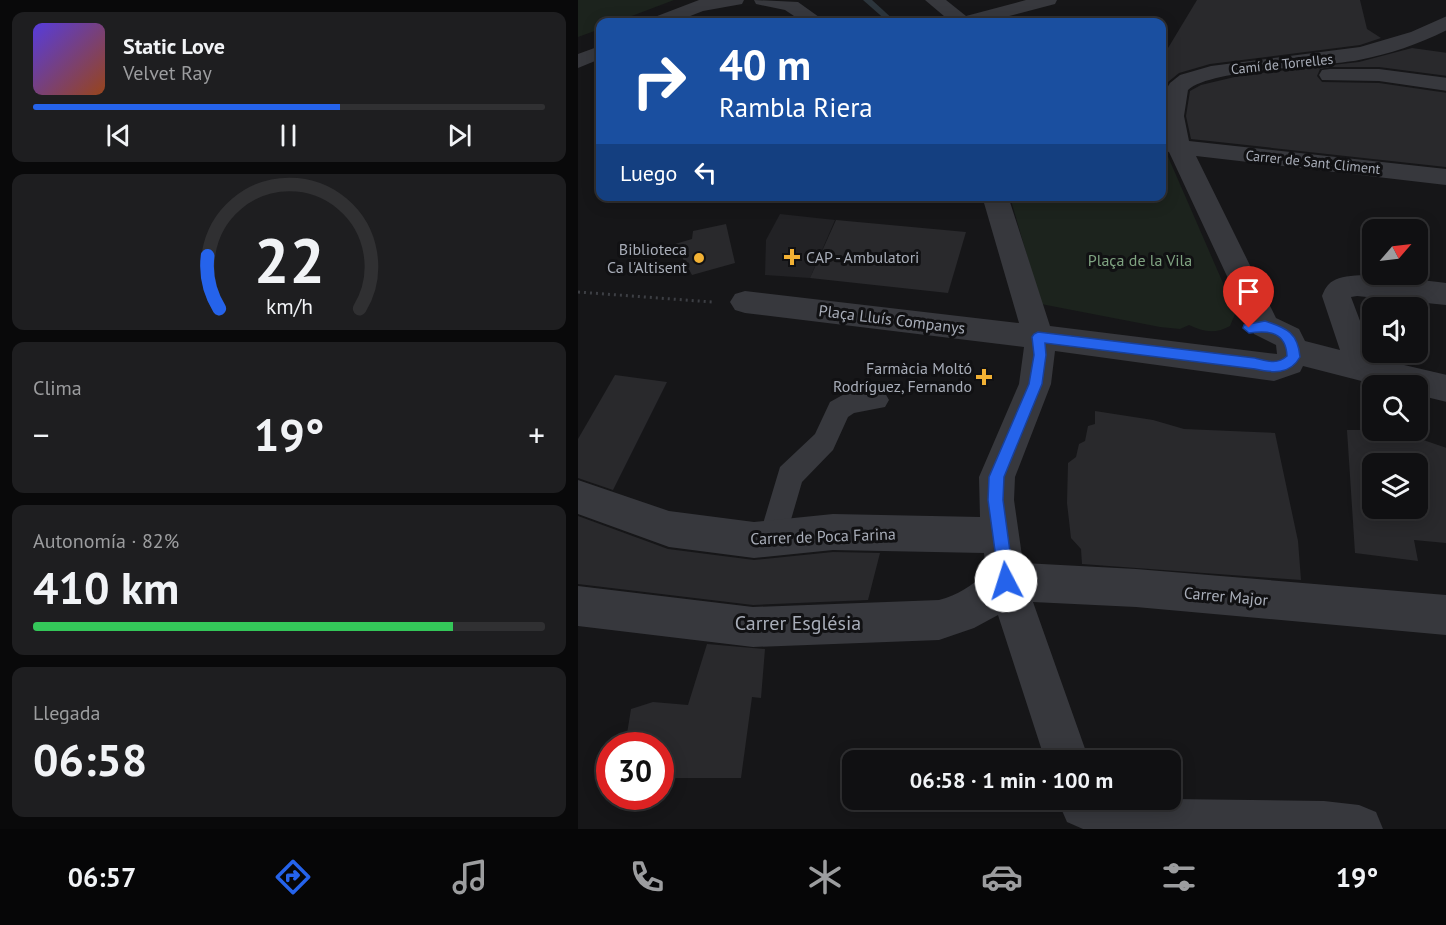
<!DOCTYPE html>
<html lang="es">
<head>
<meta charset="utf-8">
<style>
  :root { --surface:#101012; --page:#1e1e20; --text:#f1f3f6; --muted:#9c9d9f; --line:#303032; --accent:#2563eb }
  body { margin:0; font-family:"PT Sans",sans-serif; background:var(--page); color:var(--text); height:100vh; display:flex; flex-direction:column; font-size:22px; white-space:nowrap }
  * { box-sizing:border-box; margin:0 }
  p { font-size:20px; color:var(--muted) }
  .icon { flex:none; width:33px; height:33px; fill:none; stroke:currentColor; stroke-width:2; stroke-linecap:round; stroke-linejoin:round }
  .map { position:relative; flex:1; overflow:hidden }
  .details { display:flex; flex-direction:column; gap:12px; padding:12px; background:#09090a; width:578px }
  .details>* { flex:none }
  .guide { position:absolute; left:18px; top:18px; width:570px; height:183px; border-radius:12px; box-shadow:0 3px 15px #0003,0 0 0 2px var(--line); background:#1a4fa0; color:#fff; overflow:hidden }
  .needle { width:39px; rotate:62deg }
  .controls { position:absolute; left:784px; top:219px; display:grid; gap:12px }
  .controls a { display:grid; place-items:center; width:66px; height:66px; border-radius:12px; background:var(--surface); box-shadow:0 3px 15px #0003,0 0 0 2px var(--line); font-size:30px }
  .speed { position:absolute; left:18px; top:732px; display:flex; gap:12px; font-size:30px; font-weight:700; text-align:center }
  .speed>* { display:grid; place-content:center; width:78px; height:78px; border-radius:50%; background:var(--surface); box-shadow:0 3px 15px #0003,0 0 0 2px var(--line); line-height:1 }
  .speed .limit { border:9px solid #d22; background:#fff; color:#111 }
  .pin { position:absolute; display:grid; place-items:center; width:51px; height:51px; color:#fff; margin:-62px -26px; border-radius:50% 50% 50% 0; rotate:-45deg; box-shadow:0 0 6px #0007 }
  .pin .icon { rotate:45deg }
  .me { position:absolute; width:66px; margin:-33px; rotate:355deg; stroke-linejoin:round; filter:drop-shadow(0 0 4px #0008) }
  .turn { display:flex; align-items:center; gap:21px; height:126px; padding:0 24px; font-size:27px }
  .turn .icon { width:78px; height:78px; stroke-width:2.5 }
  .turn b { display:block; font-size:42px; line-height:51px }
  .then { display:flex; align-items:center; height:57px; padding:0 24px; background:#0003; gap:12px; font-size:22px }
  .big { font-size:45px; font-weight:700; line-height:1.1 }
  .details .tile { flex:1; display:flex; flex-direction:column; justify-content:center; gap:9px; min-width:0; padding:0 21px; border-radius:12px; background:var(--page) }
  .details .dial { align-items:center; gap:0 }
  .dial svg { height:156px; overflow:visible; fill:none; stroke:var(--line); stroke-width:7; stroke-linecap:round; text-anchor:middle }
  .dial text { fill:var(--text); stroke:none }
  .song { display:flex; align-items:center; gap:18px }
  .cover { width:72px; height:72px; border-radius:9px; background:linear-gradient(135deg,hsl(250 70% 55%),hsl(20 70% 35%)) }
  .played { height:6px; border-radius:3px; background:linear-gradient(90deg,var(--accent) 60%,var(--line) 60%) }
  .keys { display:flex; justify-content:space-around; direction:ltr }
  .heat { display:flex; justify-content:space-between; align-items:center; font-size:33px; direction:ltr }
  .charge { height:9px; border-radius:4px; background:linear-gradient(90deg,#34c759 82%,var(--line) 0) }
  .trip { position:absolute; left:264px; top:750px; width:339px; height:60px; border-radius:12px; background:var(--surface); box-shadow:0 3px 15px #0003,0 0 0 2px var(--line); font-weight:700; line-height:60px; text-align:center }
  .tabs { display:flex; height:96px; justify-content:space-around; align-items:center; background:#060607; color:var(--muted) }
  .tabs .icon { width:42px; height:42px }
  .tabs .current { color:var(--accent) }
  .tabs b { font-size:27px; color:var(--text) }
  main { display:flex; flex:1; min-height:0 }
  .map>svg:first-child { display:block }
  .built { fill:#222225 }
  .green { fill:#1c231d }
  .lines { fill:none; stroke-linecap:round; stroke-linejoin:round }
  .stream { fill:#2c353c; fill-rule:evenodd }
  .building { fill:#29292c; fill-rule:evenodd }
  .path { stroke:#3d3f44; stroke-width:3; stroke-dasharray:2 4; stroke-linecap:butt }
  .lane { fill:#37383d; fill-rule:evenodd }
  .street { fill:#37383d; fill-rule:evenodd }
  .route { fill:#2563eb; stroke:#184099; stroke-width:1.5 }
  .poi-dot { fill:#f2b134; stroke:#111113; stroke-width:2 }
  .labels { text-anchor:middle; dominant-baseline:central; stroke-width:6; stroke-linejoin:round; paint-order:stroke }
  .far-street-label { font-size:14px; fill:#a8adb8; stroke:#111113 }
  .poi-label { font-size:16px; fill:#a8adb8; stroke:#111113; text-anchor:end }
  .park-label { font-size:16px; fill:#7fa381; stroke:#111113 }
  .street-label { font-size:16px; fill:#a8adb8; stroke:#111113 }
  .near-street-label { font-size:20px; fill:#a8adb8; stroke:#111113 }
</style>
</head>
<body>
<main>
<section class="details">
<div class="tile">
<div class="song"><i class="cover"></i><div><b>Static Love</b><p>Velvet Ray</p></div></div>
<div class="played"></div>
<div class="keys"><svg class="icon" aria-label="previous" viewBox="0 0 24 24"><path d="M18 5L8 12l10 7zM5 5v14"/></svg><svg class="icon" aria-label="pause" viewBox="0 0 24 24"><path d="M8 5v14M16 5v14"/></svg><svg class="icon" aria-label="next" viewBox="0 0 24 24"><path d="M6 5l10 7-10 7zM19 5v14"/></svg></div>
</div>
<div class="tile dial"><svg viewBox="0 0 100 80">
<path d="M14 69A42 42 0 1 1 86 69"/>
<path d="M14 69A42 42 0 0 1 8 42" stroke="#2563eb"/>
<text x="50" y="56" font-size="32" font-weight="700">22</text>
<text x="50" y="72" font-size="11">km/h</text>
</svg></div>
<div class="tile"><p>Clima</p>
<div class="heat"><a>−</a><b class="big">19°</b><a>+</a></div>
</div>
<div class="tile"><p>Autonomía · 82%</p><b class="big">410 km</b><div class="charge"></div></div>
<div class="tile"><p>Llegada</p><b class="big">06:58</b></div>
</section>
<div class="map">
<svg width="869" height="829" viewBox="0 0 869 829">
  <rect width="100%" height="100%" fill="#161618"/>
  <!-- built -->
  <path class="built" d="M202 214 257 220 232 278 187 275 188 240Z"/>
  <!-- green -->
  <g class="green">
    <path d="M0 0H96L38 22H22V29L0 37Z"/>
    <path d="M588 152 655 306 657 314 652 326C638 334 625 332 611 325L602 329 582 327 463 304 432 197 584 196V153Z"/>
  </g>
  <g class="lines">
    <!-- stream -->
    <path class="stream" d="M285 0H294L318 22H310Z"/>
  </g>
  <!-- building -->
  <g class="building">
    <path d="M619 0H782L789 29 803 38 782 45 632 64 601 73 590 82 584 92V100V58Z"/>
    <path d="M834 48 869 53V76L801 67H752L742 69 739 76 744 82 801 83 869 93V167L613 139 608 116 612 91 623 85 665 75 781 62Z"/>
    <path d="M258 220 388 232 370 293 232 278Z"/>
    <path d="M148 224 157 263 114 275 97 244 114 239 115 231Z"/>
    <path d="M37 375 89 382 35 490 0 478V439Z"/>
    <path d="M517 411 575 420 606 429 697 433 720 541 723 580 504 564 503 549 493 538 489 503 490 463 498 457 501 444 507 441 510 426 517 424Z"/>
    <path d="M769 430H816L869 448V543L836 540 840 561 777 553ZM795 464H840V508H795Z"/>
    <path d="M0 516 90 549 176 560 255 552 302 553 290 600 175 605 0 584Z"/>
    <path d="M129 644 187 649 183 698 174 697 163 778H82V746H47L53 709 75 702 110 705Z"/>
  </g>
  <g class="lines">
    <!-- path -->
    <path class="path" d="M0 292 134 302"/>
    <!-- lane -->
    <path class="lane" d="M298 389 307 393 311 400 307 407 276 413 270 417 255 450 224 482 205 547 195 551 185 547 181 537 202 467 237 434 252 402 270 392Z"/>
    <!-- street -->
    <g class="street">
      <path d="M121 0H166L164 4 125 11 97 22H71L74 18Z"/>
      <path d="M176 0 220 2 248 22H225L207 10 178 4Z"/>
      <path d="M347 0H368L388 16 448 0H479L477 4 408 22H373Z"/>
      <path d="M869 16V30C841 44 812 54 781 60 744 67 633 69 610 90L606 116 611 141 869 169V185L618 156 698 318 721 329 727 341 762 350 744 296C746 291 749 284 755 281 776 268 842 281 869 283V305L779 296 773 297 796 358 869 375V402L840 395V386H803L725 366 722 372 696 381 477 351 473 384 437 477 436 500 445 563 558 569 869 595V635L558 607 455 602 511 760H467L420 615 396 628 361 640 175 647 0 626V586L175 607 361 600C380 595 393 586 408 573L406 553 255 550 176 558 91 547 0 514V480L91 511 176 522 255 514 402 517 401 477 441 384 446 347 167 313 157 310 152 302 157 294 167 291 441 323 404 196H430L472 326 699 354 698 345 676 334 591 152 584 150 586 93 592 83 602 75 633 66 782 47 833 32Z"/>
      <path d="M22 46V59L0 68V54Z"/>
      <path d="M752 69H801L869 78V91L801 81 744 80 741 75 744 70Z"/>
      <path d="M592 799 746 801 781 805 798 812 805 829H505L489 822 482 806 484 800Z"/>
    </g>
  </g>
  <!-- route -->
  <path class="route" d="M687 321C709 328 720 333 722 357 712 375 694 373 677 369L467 343 468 355 464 384 426 477 425 500 436 581 434 587 428 589 422 587 410 500 411 477 451 384 456 355 454 337 456 334 460 332 677 358C689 361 699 365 709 356 708 332 691 330 671 333L665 328 666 325Z"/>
  <!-- markers -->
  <g class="poi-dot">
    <path d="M211 248h6v6h6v6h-6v6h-6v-6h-6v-6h6z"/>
    <circle cx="121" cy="258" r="6"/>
    <path d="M403 368h6v6h6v6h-6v6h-6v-6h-6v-6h6z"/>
  </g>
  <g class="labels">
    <!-- far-street labels -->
    <g class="far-street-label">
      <text transform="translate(704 64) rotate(-6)">Camí de Torrelles</text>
      <text transform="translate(735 162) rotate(6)">Carrer de Sant Climent</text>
    </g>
    <!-- poi labels -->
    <g class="poi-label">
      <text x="109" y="249">Biblioteca<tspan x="109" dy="18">Ca l'Altisent</tspan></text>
      <text x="228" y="257" text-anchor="start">CAP - Ambulatori</text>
      <text x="394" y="368">Farmàcia Moltó<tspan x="394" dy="18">Rodríguez, Fernando</tspan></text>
    </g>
    <!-- park labels -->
    <g class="park-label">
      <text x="562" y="260">Plaça de la Vila</text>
    </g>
    <!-- street labels -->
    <g class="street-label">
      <text transform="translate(314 319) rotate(7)">Plaça Lluís Companys</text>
      <text transform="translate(245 536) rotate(-2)">Carrer de Poca Farina</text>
      <text transform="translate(648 596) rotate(5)">Carrer Major</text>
    </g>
    <!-- near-street labels -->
    <g class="near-street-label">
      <text x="220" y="623">Carrer Església</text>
    </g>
  </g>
</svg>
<div class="controls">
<a><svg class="needle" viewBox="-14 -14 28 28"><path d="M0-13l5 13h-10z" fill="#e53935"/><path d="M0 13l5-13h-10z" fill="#9c9d9f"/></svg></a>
<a><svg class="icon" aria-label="sound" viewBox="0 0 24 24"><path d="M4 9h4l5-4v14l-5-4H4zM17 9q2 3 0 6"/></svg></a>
<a><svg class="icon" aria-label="search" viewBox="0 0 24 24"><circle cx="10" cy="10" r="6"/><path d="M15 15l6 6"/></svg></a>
<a><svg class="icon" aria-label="layers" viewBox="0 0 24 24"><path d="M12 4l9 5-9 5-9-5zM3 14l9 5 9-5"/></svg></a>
</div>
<div class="speed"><div class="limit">30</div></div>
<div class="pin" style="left:671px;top:328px;background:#d93025"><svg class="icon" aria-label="arrive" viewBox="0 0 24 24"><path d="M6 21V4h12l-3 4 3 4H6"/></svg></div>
<svg class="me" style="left:428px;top:581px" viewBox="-20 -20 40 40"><circle r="19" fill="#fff"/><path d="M0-13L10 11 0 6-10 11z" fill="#2563eb"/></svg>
<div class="trip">06:58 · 1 min · 100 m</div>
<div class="guide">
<div class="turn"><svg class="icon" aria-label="right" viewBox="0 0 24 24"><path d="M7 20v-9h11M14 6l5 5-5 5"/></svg><div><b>40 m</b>Rambla Riera</div></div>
<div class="then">Luego<svg class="icon" aria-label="left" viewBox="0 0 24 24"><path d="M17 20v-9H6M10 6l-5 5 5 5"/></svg></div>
</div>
</div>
</main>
<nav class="tabs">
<b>06:57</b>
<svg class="icon current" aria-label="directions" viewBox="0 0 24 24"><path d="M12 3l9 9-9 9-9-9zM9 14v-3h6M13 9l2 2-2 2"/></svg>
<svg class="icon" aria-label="music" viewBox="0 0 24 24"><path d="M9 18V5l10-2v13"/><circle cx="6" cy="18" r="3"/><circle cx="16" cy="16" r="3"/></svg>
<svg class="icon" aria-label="phone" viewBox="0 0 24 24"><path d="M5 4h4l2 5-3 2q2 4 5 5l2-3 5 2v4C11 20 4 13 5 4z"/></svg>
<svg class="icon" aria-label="climate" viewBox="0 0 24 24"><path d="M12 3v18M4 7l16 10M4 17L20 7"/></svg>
<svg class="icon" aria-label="car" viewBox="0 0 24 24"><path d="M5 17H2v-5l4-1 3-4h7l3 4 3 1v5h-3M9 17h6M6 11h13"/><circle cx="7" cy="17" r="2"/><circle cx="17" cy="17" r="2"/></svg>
<svg class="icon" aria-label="filters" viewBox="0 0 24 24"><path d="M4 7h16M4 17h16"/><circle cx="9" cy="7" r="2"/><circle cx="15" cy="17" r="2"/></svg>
<b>19°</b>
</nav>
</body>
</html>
